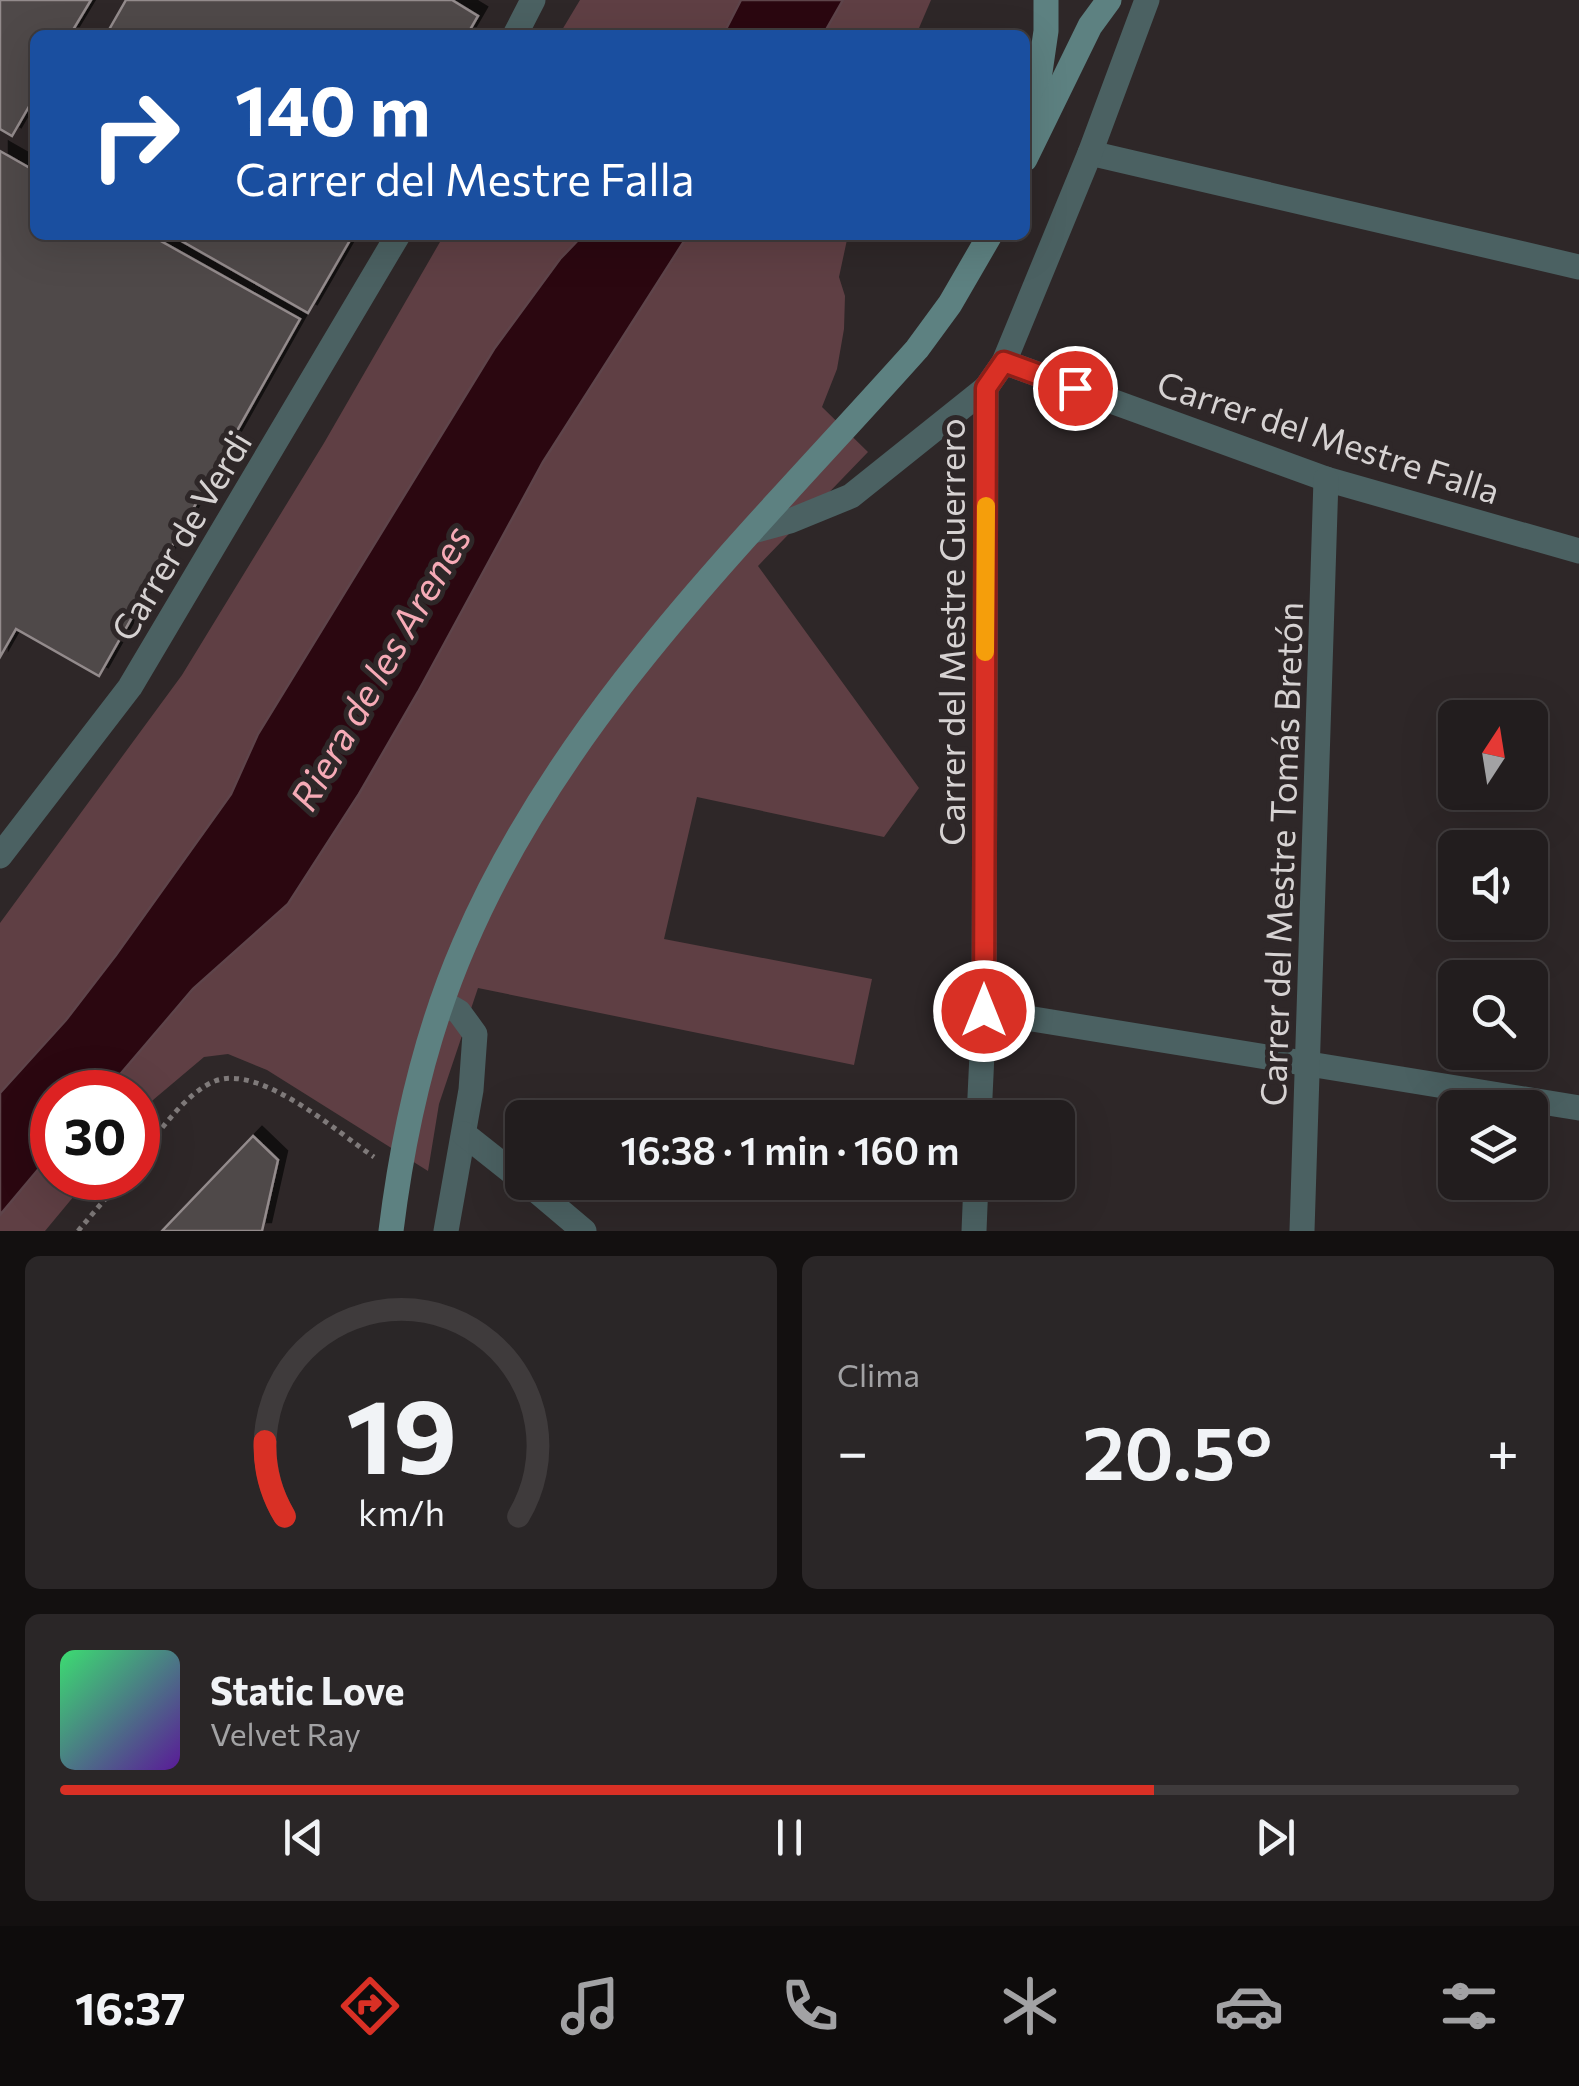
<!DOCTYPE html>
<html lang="es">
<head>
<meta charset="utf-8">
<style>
  :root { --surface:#221d1e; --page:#2a2627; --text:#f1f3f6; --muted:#a2a2a4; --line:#3f3b3c; --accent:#d93025 }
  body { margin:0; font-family:Commissioner,sans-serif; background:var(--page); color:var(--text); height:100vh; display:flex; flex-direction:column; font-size:38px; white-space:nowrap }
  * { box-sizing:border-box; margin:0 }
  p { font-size:32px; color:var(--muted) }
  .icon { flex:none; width:55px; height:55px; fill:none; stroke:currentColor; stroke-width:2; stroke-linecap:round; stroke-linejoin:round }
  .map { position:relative; height:1231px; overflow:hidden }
  .side { display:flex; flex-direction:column; gap:25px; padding:25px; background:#131010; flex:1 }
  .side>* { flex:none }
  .top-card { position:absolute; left:30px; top:30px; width:1000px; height:210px; border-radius:15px; box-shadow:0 10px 40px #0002,0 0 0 2px var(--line); background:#1a4fa0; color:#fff; overflow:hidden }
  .needle { width:65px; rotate:12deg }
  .fabs { position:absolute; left:1438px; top:700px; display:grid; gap:20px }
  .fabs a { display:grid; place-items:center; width:110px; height:110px; border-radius:15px; background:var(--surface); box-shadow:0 10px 40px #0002,0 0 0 2px var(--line); font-size:50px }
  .speed { position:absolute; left:30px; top:1070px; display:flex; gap:20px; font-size:50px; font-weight:700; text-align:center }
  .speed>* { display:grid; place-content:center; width:130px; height:130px; border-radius:50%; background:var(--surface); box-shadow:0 10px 40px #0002,0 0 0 2px var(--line); line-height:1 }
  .speed .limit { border:15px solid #d22; background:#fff; color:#111 }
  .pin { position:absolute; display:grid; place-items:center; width:85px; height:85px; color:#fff; margin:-42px; border:5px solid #fff; border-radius:50%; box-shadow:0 2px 10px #0007 }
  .me { position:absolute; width:110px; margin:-55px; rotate:0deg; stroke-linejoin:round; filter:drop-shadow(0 0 8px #0008) }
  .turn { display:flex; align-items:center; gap:35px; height:210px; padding:0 40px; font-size:45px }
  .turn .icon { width:130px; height:130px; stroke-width:2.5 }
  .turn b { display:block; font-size:70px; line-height:85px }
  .big { font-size:75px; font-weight:600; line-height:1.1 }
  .side .card { flex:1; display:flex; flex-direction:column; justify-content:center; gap:15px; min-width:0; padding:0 35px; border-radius:15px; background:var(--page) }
  .side .dial { align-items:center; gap:0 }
  .dial svg { height:260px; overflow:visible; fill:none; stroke:var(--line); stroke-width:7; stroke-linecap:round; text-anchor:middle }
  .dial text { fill:var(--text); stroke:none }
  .song { display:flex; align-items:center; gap:30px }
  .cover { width:120px; height:120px; border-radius:15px; background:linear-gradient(135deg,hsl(140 70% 55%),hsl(270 70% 35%)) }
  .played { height:10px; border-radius:5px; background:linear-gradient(90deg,var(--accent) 75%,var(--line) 75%) }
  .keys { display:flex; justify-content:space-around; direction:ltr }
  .heat { display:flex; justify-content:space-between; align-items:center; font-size:55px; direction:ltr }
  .side .tiles { flex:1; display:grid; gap:25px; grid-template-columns:1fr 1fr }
  .card:last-child { grid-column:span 2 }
  .trip { position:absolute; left:505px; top:1100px; width:570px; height:100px; border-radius:15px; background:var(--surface); box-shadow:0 10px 40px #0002,0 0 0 2px var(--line); font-weight:600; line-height:100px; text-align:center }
  .tabs { display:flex; height:160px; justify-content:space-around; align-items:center; background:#0e0c0c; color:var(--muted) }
  .tabs .icon { width:70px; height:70px }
  .tabs .active { color:var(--accent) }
  .tabs b { font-size:45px; color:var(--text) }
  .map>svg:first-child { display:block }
  .green { fill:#5f3f44 }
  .water { fill:#2b0710; stroke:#5e444a; stroke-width:2.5 }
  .building { fill:#504849; stroke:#938b8c; stroke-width:2.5; filter:url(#shadow) }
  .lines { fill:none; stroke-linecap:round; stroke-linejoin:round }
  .path { stroke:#7f7a7a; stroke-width:5; stroke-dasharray:5 5; stroke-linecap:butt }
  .minor { stroke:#4b6162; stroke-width:25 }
  .secondary { stroke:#5d8181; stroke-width:25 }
  .route-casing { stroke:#8d1f18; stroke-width:25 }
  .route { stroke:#d93025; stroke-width:18 }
  .slow { stroke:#f59e0b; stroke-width:18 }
  .labels { text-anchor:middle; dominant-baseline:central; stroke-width:10; stroke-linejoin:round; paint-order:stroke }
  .street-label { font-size:35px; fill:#d6d2d2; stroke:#2e2728 }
  .water-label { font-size:38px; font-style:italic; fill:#f6aab6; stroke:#2e2728 }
</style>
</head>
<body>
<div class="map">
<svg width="1579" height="1231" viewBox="0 0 1579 1231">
  <defs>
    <filter id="shadow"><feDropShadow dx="9" dy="-9" stdDeviation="0" flood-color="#0009"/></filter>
  </defs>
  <rect width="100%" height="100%" fill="#2e2728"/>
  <!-- green -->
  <g class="green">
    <path d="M580 0H741L723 35H559Z"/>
    <path d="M843 0H931L916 35H823Z"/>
    <path d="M444 235H583L560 259 494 350 258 734 231 794 116 955 66 1020 0 1093V923L182 675 324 443Z"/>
    <path d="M688 235H848L839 277 845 296 844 329 837 369 822 407 868 452 758 566 919 788 884 837 697 797 664 939 872 979 854 1065 478 988 439 1104 428 1171 267 1070 228 1054 204 1057 153 1100 138 1118V1092H105L194 989 288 904 359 794 418 692 543 462Z"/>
    <path d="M52 1153V1178H89L45 1231H0V1215Z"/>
  </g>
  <!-- water -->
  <g class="water">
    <path d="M741 0H843L823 35H723Z"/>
    <path d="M583 235H688L543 462 418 692 359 794 288 904 193 989 105 1092H52V1153L0 1215V1093L66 1020 116 955 231 794 258 734 494 349 560 259Z"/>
  </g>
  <!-- building -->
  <g class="building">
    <path d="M0 0H91L70 35H35V96L12 136 0 129Z"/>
    <path d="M126 0H452L478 16 467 35H106Z"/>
    <path d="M0 151 35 171V235H150L300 319 99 676 16 629 0 657Z"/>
    <path d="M171 235H353L308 313Z"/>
    <path d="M253 1136 278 1160 262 1231H162Z"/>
  </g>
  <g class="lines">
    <!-- path -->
    <g class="path">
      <path d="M138 1159C157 1135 185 1093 215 1081 261 1064 337 1132 374 1157"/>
      <path d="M78 1231 123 1178"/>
    </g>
    <!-- minor -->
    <g class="minor">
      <path d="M515 35 533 0"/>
      <path d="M1090 153 1579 267"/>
      <path d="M1004 362 1326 479 1579 551"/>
      <path d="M753 531 790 521 851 496 986 388"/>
      <path d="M0 856 130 687 398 235"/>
      <path d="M442 1002 459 1012 475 1034 471 1090 446 1231"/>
      <path d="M984 1011 1579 1108"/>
      <path d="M979 1118 984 1011 986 388 1004 362 1090 153 1147 0"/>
      <path d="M464 1134 522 1180"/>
      <path d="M526 1182 584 1231"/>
      <path d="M974 1231 976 1182"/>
      <path d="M1302 1231 1326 479"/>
    </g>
    <!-- secondary -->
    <g class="secondary">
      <path d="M1032 127 1046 31V0"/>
      <path d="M1025 159 1090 26 1109 0"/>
      <path d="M391 1231C403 1133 425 1035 464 945 563 713 752 534 917 349L950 304 990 235"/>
    </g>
  </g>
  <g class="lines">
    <!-- route casing -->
    <g class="route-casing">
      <path id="route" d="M984 1011 986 388 1004 362 1075 388"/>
    </g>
    <!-- route -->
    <use href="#route" class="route"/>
    <!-- slow -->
    <path class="slow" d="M985 652 986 506"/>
  </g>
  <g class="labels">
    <!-- street labels -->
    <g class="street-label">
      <text transform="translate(1329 436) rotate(18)">Carrer del Mestre Falla</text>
      <text transform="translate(180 535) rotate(-59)">Carrer de Verdi</text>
      <text transform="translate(950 632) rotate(-90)">Carrer del Mestre Guerrero</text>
      <text transform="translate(1280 854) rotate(-88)">Carrer del Mestre Tomás Bretón</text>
    </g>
    <!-- water labels -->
    <g class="water-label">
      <text transform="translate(379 667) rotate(-60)">Riera de les Arenes</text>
    </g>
  </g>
</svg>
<div class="fabs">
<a><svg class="needle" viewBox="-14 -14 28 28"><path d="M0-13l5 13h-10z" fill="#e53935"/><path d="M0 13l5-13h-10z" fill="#a2a2a4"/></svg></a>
<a><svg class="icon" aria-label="sound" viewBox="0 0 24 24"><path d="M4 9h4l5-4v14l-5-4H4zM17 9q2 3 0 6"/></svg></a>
<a><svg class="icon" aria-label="search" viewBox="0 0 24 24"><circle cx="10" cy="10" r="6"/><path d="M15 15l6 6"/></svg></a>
<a><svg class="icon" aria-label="layers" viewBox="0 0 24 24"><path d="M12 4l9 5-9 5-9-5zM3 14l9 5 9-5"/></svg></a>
</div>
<div class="speed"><div class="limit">30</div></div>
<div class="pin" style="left:1075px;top:388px;background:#d93025"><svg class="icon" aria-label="arrive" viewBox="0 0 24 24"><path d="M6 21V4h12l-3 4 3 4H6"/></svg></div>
<svg class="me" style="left:984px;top:1011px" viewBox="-20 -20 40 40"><circle r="17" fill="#d93025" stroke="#fff" stroke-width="3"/><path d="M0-11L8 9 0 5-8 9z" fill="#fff"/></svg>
<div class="trip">16:38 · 1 min · 160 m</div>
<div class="top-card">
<div class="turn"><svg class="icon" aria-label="right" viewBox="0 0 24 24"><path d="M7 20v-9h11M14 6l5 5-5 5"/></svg><div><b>140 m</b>Carrer del Mestre Falla</div></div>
</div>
</div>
<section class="side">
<div class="tiles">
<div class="card dial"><svg viewBox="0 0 100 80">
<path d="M14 69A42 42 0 1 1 86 69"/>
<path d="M14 69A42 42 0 0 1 8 46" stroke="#d93025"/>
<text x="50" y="56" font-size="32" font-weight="700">19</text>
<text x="50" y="72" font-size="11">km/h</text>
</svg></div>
<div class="card"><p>Clima</p>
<div class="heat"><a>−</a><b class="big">20.5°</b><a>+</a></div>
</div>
<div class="card">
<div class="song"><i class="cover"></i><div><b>Static Love</b><p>Velvet Ray</p></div></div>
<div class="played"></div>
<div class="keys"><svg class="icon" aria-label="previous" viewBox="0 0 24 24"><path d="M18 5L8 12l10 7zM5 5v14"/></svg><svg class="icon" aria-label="pause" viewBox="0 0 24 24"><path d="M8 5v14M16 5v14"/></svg><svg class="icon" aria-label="next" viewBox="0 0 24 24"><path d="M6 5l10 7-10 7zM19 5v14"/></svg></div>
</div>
</div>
</section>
<nav class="tabs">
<b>16:37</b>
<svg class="icon active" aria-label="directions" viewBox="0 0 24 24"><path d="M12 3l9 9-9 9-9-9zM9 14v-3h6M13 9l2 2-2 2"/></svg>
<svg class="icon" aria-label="music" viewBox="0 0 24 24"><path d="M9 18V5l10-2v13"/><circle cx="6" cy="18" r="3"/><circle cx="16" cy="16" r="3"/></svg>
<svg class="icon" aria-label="phone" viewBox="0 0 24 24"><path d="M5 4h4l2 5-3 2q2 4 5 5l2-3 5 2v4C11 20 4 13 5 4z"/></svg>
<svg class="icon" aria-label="climate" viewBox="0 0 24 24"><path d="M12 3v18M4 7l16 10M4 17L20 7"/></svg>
<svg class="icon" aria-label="car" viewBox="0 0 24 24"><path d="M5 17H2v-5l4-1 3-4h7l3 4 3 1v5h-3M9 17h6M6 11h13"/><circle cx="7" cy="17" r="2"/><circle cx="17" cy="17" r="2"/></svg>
<svg class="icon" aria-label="filters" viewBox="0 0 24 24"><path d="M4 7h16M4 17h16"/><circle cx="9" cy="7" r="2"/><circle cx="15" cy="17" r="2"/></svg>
</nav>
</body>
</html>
